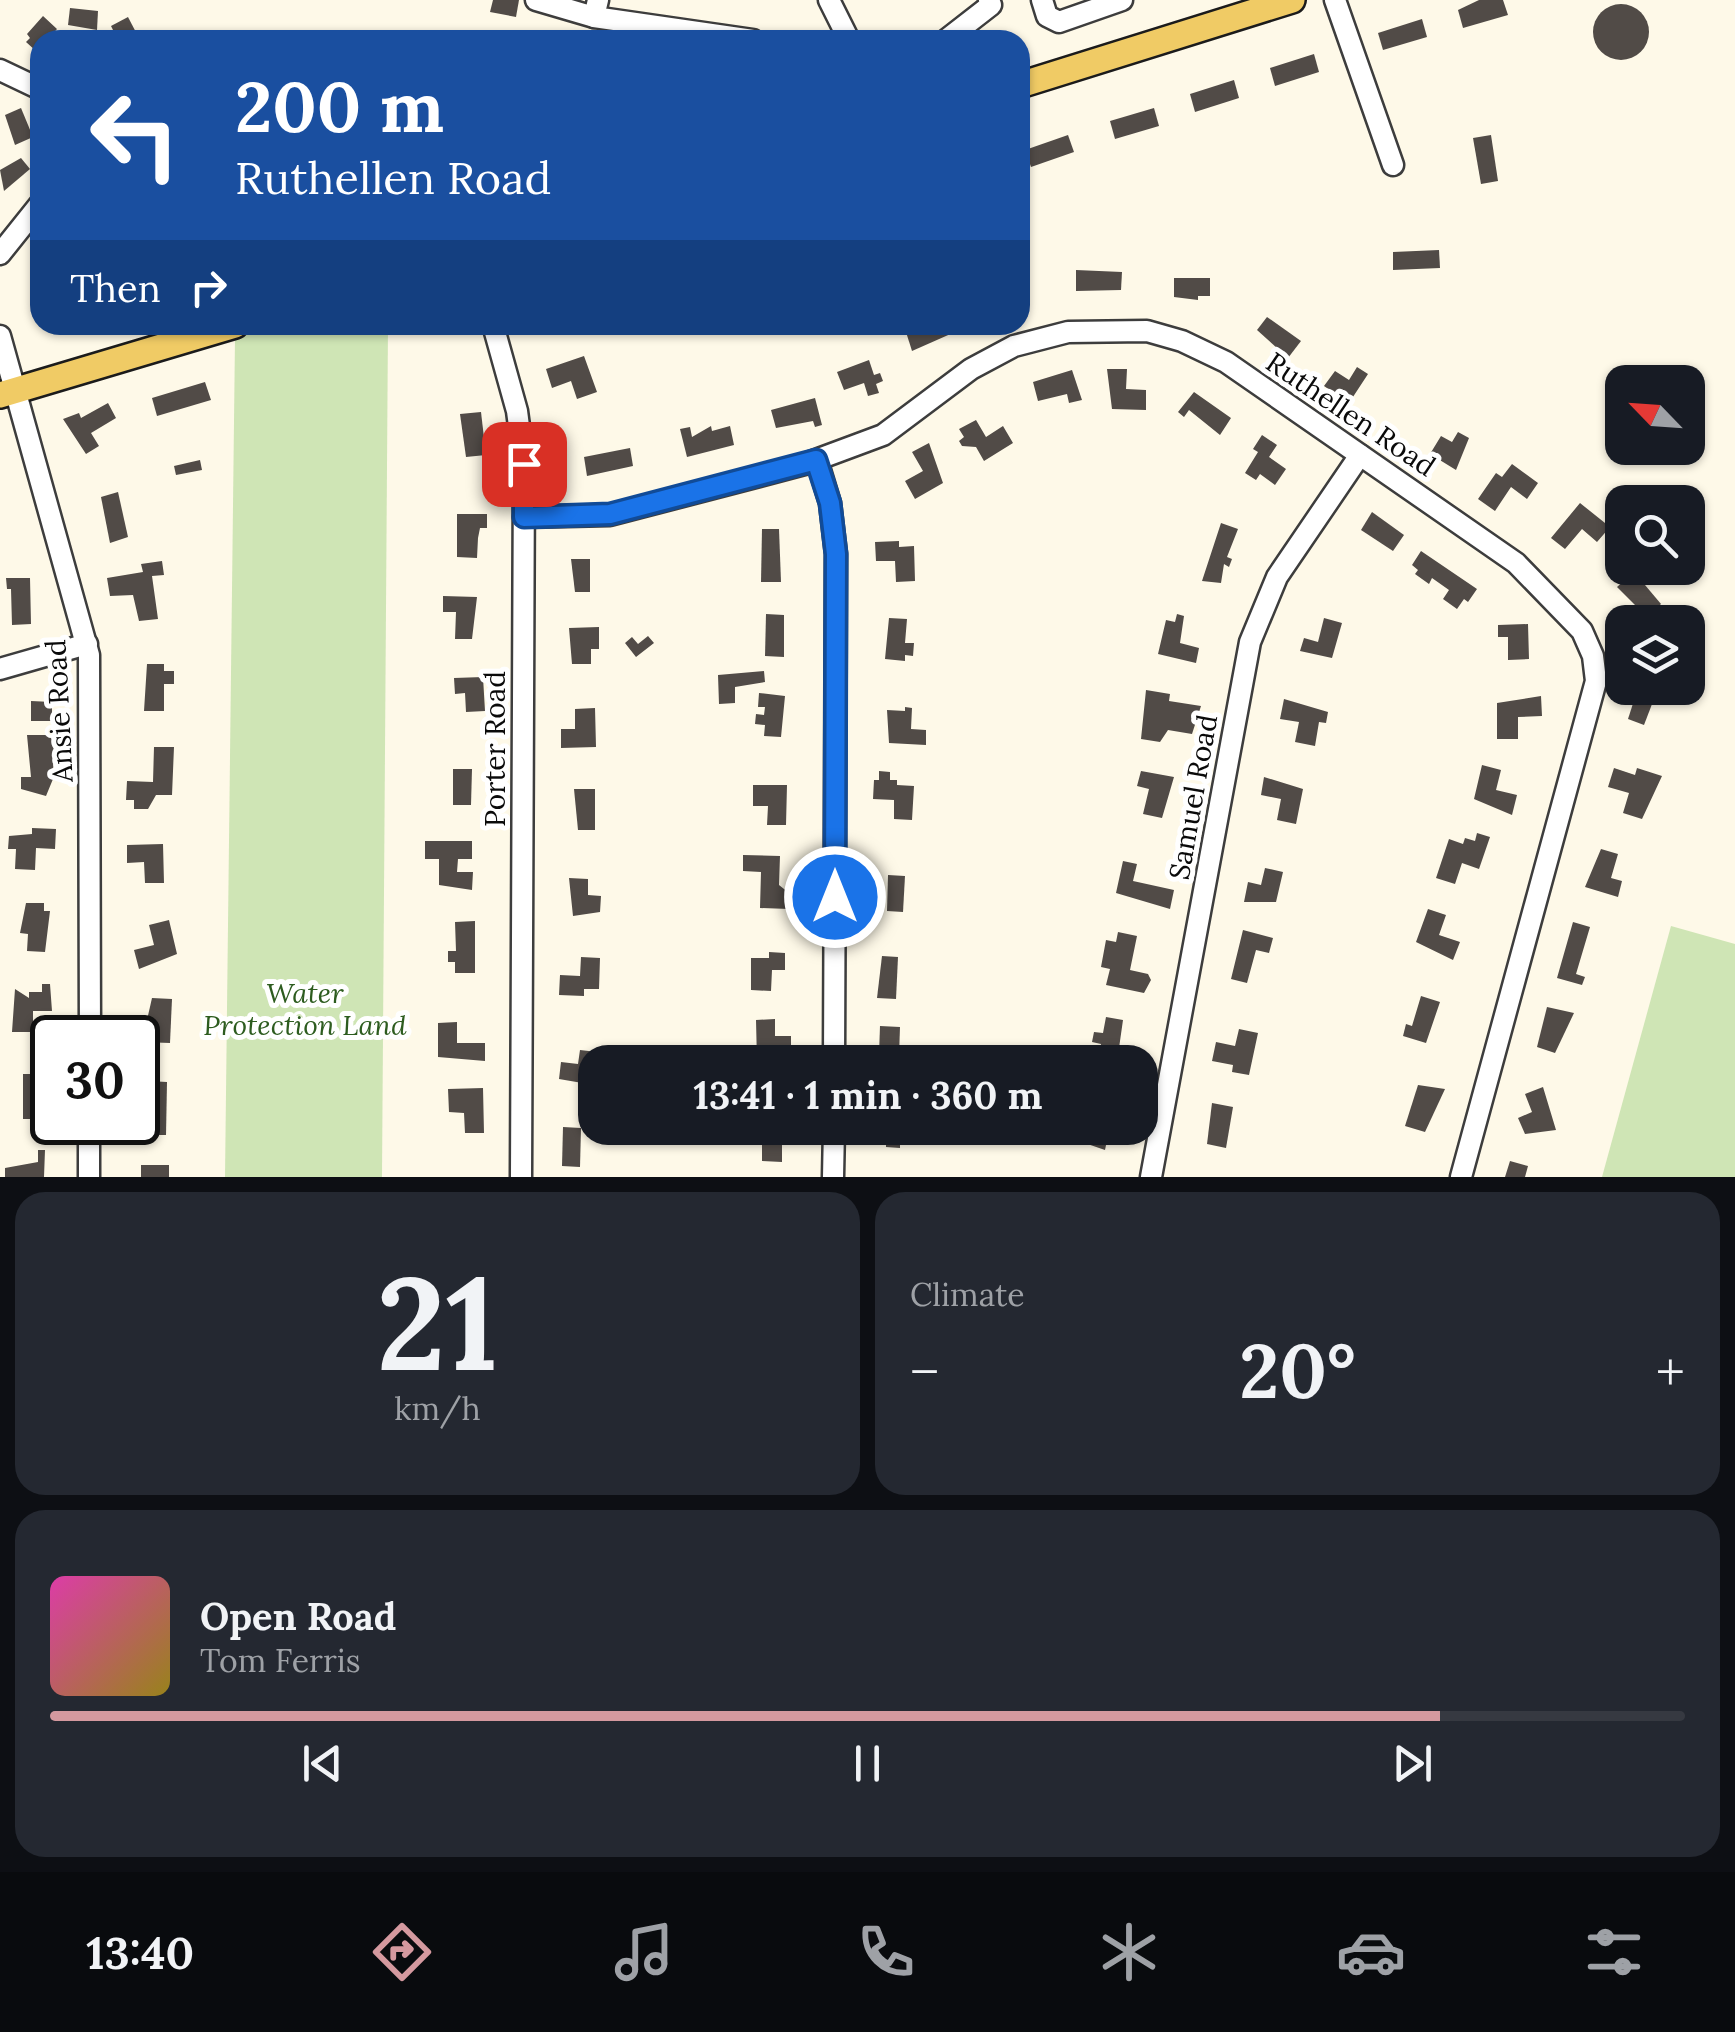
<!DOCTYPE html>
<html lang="en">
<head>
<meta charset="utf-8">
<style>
  :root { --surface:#171b24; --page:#242831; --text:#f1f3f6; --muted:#9ea1a6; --line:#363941; --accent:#d4999f }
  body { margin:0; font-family:Lora,serif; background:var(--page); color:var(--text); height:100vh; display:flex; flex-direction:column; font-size:38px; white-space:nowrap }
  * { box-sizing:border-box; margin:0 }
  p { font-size:32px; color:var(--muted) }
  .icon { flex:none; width:55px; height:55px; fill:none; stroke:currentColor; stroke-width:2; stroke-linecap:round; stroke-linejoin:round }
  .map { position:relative; height:1177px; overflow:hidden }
  .side { display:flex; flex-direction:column; gap:15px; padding:15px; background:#0d0f14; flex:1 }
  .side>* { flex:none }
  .hud { position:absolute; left:30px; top:30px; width:1000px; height:305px; border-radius:30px; box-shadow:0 2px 8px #0004; background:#1a4fa0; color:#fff; overflow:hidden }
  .needle { width:65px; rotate:295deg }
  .buttons { position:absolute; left:1605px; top:365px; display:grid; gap:20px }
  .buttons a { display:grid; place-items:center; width:100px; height:100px; border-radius:20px; background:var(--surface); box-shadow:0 2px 8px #0004; font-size:50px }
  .speed { position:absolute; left:30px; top:1015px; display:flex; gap:20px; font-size:50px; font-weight:700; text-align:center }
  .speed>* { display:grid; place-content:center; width:130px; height:130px; border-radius:50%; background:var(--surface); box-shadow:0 2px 8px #0004; line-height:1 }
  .speed .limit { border:5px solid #111; border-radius:15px; background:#fff; color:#111 }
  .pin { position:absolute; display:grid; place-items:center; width:85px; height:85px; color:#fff; margin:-42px; border-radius:20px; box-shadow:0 5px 15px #0006 }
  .me { position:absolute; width:110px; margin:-55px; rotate:0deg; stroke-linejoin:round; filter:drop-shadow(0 0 8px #0008) }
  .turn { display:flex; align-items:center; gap:35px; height:210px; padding:0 40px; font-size:45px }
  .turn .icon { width:130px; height:130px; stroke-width:2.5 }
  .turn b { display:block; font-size:70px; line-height:85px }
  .then { display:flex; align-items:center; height:95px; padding:0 40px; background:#0003; gap:20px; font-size:38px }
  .big { font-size:75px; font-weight:700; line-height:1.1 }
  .side .card { flex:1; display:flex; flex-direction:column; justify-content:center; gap:15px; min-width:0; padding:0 35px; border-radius:30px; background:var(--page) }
  .side .dial { align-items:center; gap:0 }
  .dial b { font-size:130px; line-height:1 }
  .song { display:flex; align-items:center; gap:30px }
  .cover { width:120px; height:120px; border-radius:15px; background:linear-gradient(135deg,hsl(320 70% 55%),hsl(50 70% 35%)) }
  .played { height:10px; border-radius:5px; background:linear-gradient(90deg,var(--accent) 85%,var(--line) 85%) }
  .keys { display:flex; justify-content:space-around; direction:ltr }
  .heat { display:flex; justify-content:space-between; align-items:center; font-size:55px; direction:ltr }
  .side .tiles { flex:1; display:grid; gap:15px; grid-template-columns:1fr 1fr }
  .card:last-child { grid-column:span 2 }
  .trip { position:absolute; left:578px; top:1045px; width:580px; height:100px; border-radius:30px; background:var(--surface); box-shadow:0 2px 8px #0004; font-weight:700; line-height:100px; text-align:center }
  .tabs { display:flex; height:160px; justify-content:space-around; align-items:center; background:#090b0e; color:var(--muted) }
  .tabs .icon { width:70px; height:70px }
  .tabs .on { color:var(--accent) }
  .tabs b { font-size:45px; color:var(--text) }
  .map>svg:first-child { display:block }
  .green { fill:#cfe5b5 }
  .building { fill:#514b47 }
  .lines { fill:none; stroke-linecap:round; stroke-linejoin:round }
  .minor-casing { stroke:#3d3d3d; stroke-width:25 }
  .major-casing { stroke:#1b1b1b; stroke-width:30 }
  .minor { stroke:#fff; stroke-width:20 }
  .major { stroke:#f0cb65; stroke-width:25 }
  .route-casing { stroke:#114b97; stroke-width:25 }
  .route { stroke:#1a73e8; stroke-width:18 }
  .labels { text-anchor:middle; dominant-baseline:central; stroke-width:10; stroke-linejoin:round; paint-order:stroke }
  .street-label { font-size:28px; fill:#0a0a0a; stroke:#fff }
  .park-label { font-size:28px; font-style:italic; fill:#2d5c1f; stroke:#fff }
</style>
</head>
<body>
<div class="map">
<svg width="1735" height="1177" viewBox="0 0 1735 1177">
  <rect width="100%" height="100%" fill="#fef9e8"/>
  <!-- green -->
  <g class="green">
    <path d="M280 325H388L382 1177H225L235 338Z"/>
    <path d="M1671 926 1735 944V1177H1602Z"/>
  </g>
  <!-- building -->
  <g class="building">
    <path d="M493 0H519L516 17 490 12Z"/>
    <path d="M1479 0H1503L1508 15 1463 28 1458 10Z"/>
    <circle cx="1621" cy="32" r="28"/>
    <path d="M70 8 98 11 97 30 68 25Z"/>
    <path d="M43 16 57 29 47 40H40L36 51 26 42 30 38 27 34Z"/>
    <path d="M128 17 140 40H118L111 26Z"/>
    <path d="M1422 19 1427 37 1383 50 1378 33Z"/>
    <path d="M1314 54 1319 72 1275 86 1270 68Z"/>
    <path d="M1234 80 1239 98 1195 112 1190 94Z"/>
    <path d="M21 108 33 137 15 145 5 115Z"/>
    <path d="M1154 108 1159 126 1115 139 1110 121Z"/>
    <path d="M1068 135 1074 152 1031 167 1025 150Z"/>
    <path d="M1491 135 1498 181 1481 184 1473 138Z"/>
    <path d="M21 158 30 169 4 191 0 170Z"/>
    <path d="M1439 250 1440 268 1393 270V252Z"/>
    <path d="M1076 270 1122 272 1121 290 1076 291Z"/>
    <path d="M1174 278H1210V296H1198V300L1174 297Z"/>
    <path d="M1267 317 1301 341 1288 358 1257 330Z"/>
    <path d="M928 325H952L955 332 912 351 906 332Z"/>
    <path d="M584 356 597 392 577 399 571 381 552 388 546 369Z"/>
    <path d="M869 360 874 375 880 373 883 381 876 384 879 393 868 396 864 383 844 390 837 372Z"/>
    <path d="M1357 367 1368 374 1349 403 1324 386 1335 371 1349 380Z"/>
    <path d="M1107 369H1127L1126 389 1146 390V410L1112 409Z"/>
    <path d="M1072 370 1082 400 1069 403 1067 394 1038 401 1033 382Z"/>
    <path d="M205 382 211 400 157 416 152 398Z"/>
    <path d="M1194 392 1231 418 1220 435 1189 410 1184 417 1178 412Z"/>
    <path d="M815 398 822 425 815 427 813 421 776 428 771 410Z"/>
    <path d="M108 403 116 418 91 433 99 446 86 454 63 419 79 413 81 418Z"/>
    <path d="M481 412 486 455 466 457 460 414Z"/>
    <path d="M976 420 986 437 1003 426 1013 443 984 461 976 447 962 446 959 441 964 437 959 429Z"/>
    <path d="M711 426 712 431 730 426 734 445 687 457 680 429 690 427 692 437Z"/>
    <path d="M1458 432 1469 438 1456 470 1430 454 1441 436 1452 442Z"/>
    <path d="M1262 435 1277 445 1269 457 1286 469 1275 485 1260 474 1256 480 1245 473 1258 452 1253 449Z"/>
    <path d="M929 443 943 483 915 499 905 481 923 471 912 452Z"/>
    <path d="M630 448 633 466 587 476 584 457Z"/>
    <path d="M200 460 202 470 176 475 174 466Z"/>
    <path d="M1512 464 1538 483 1527 499 1511 487 1495 511 1478 499 1496 473 1502 477Z"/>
    <path d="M118 492 128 537 110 543 101 497Z"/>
    <path d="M1580 503 1610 527 1597 542 1582 529 1565 549 1551 538Z"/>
    <path d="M1372 512 1404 535 1393 551 1361 530Z"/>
    <path d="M457 514H487V528H480L478 538 477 558 457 557Z"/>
    <path d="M1221 523 1238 529 1227 557 1232 559 1229 567 1224 564 1221 583 1202 581Z"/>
    <path d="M762 529H779L781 582H761Z"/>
    <path d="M899 541V547L914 546 915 581 896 582 895 561H876L875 542Z"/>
    <path d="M1421 551 1477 589 1468 602 1464 599 1457 609 1443 599 1449 590 1432 578 1429 584 1415 574 1418 570 1412 565Z"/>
    <path d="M571 559H590V592H575Z"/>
    <path d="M162 561 164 575 152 576 158 619 139 621 133 595 110 596 107 578 143 572 141 564Z"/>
    <path d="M1634 572 1661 604 1647 617 1617 587Z"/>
    <path d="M6 578H30L31 624 12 625 11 589H7Z"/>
    <path d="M443 596 477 597 472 639H455L456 612H443Z"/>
    <path d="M766 614 784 615V657L765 656Z"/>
    <path d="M1177 614 1184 616 1180 643 1199 648 1196 663 1158 654 1166 620 1175 622Z"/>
    <path d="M889 618 907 619 905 643H914L913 656 905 655V661L885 659Z"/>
    <path d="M1324 618 1342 623 1332 658 1300 651 1304 638 1318 642Z"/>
    <path d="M1528 624 1529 659 1508 660V637H1498V625Z"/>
    <path d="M599 627V649H591V664H572L569 628Z"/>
    <path d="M648 636 654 643 636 657 625 643 632 637 638 644Z"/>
    <path d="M147 664H164V671H174V684H164V711H144Z"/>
    <path d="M764 671 765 682 735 687V703L719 704 718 675Z"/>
    <path d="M483 677 485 711 466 712 465 693 455 694 454 678Z"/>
    <path d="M1638 688 1657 691 1644 725 1628 719Z"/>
    <path d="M1146 690 1170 694 1169 701 1201 706 1192 734 1168 730 1160 742 1141 739Z"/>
    <path d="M759 693 785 696 781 737 764 736 765 725 755 724 756 714 764 715 765 707H758Z"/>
    <path d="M1541 696 1542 716 1518 717V739H1497V703Z"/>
    <path d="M1284 699 1328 712 1326 723 1319 722 1315 746 1295 742 1299 722 1280 719Z"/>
    <path d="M31 701 52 702V721H31Z"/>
    <path d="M905 707 912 708 911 729 926 730V745L889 743 887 710 905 711Z"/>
    <path d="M595 708 596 747 561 748V729H575V709Z"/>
    <path d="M27 735H54L53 779 46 796 21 789V777H31Z"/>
    <path d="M154 747H174L172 795H156L148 809H134V800H126L127 781 153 782Z"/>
    <path d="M1482 765 1501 770 1496 790 1517 795 1512 815 1474 799Z"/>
    <path d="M1614 768 1635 775 1637 768 1662 776 1642 819 1623 813 1629 793 1608 787Z"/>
    <path d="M453 769H472L471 805H453Z"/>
    <path d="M879 771 890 772V780H897V785L914 786 912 820 894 819V800L873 799 874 780H879Z"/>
    <path d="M1141 771 1174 777 1162 818 1143 814 1149 789 1137 786Z"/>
    <path d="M1264 777 1303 789 1296 824 1277 820 1281 799 1261 795Z"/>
    <path d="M753 785H787L786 825H767L768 806H753Z"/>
    <path d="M574 789H595V830H578Z"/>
    <path d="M32 828 56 829 55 849 36 848 35 870 15 869 16 849H8L9 836 32 834Z"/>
    <path d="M1477 833 1490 837 1479 869 1462 863 1455 884 1436 878 1449 839 1463 844 1465 838 1475 841Z"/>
    <path d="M425 841H472V859H458L457 872H473L472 890 439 885V859H425Z"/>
    <path d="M163 844 164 883H145L144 862 127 863V845Z"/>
    <path d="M1601 849 1618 854 1611 878 1622 881 1618 897 1585 887Z"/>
    <path d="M743 855 780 856 779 885 789 893V909L760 908 761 872 743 871Z"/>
    <path d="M1123 861 1137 864 1133 881 1174 890 1170 909 1116 893Z"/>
    <path d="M1265 868 1283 872 1276 902H1244L1248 882 1261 885Z"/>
    <path d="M888 875 905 876 903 912 887 911Z"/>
    <path d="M569 878 588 879V895L601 896 600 912 573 916Z"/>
    <path d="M26 903H44V911H50L45 952 27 951 28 934 20 933Z"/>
    <path d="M1428 909 1446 915 1439 935 1460 942 1453 960 1416 942Z"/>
    <path d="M169 920 177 954 139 969 134 950 154 945 149 925Z"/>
    <path d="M475 921V973H455V962H448V951H456L455 922Z"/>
    <path d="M1573 922 1590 927 1576 974 1585 977 1582 985 1557 978Z"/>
    <path d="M1243 930 1273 938 1269 953 1256 950 1247 983 1231 979Z"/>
    <path d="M1118 932 1137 936 1130 970 1148 974 1151 980 1144 993 1106 985 1110 969 1101 967 1106 940 1116 942Z"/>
    <path d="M769 952 785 953V970H772L771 991 751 990V958H769Z"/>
    <path d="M882 956 898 957 896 999 877 998Z"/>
    <path d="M581 957 600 958 599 989H584V996L559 995 560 975 580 976Z"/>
    <path d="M42 984H50L52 1011H33V1032H12L15 989 29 998V992H42Z"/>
    <path d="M1421 996 1440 1002 1426 1043 1403 1036 1406 1024 1412 1026Z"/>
    <path d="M152 998 172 999 170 1043 142 1042Z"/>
    <path d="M1547 1007 1574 1013 1555 1053 1537 1047Z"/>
    <path d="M1106 1017 1123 1020 1117 1062H1098L1101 1044 1092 1042 1094 1032 1103 1033Z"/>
    <path d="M775 1019V1036H791V1053H776V1062H757L756 1020Z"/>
    <path d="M457 1022V1043H485V1061L438 1057V1023Z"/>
    <path d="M880 1026 900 1027 899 1056 879 1055Z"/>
    <path d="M1239 1029 1258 1033 1249 1075 1232 1072 1233 1065 1212 1061 1216 1042 1235 1046Z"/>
    <path d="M580 1050 597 1052 594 1085 559 1079 561 1062 578 1064Z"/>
    <rect x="23" y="1074" width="18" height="45"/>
    <path d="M148 1081 167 1082 166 1135H145Z"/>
    <path d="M1418 1085 1445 1089 1425 1132 1405 1126Z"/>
    <path d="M1543 1087 1556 1130 1525 1134 1518 1118 1532 1112 1525 1094Z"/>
    <path d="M483 1088 484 1133H465L464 1113 449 1112 448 1089Z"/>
    <path d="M1212 1103 1233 1107 1226 1148 1207 1144Z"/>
    <path d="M563 1127 581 1128 580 1167 562 1166Z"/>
    <path d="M886 1128H900V1148L886 1147Z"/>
    <path d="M1069 1128 1109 1131 1105 1150 1067 1137Z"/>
    <path d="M756 1130 782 1131V1162L762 1161V1141H756Z"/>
    <path d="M38 1150H45L44 1177H5V1168L38 1162Z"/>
    <path d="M1510 1161 1528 1166 1525 1177H1505Z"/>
    <rect x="141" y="1165" width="28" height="12"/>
  </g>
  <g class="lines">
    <!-- minor casing -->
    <g class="minor-casing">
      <g id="minor">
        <path d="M536 0 594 17"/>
        <path d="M598 0 594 17 753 40"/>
        <path d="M829 0 849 40"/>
        <path d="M1042 0 1047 16 1059 22 1122 0"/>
        <path d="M1335 0 1393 165"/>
        <path d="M946 40 991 5 989 0"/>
        <path d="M0 70 40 89"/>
        <path d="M0 254 40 204"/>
        <path d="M493 325 517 411 524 464 521 1177"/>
        <path d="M0 336 89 655 90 1038"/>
        <path d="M817 460 830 503 836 554 834 1062"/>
        <path d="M524 517 610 515 805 464 883 435 971 369 1014 346 1068 332 1147 331 1182 341 1226 362 1516 563 1582 631 1593 656 1596 681 1461 1177"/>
        <path d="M0 669 87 644"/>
        <path d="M89 1177V1122"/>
        <path d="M833 1177 834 1128"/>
        <path d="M1151 1177 1250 642 1277 577 1360 455"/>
      </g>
    </g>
    <!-- major casing -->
    <g class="major-casing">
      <g id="major">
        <path d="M1020 85 1292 0"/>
        <path d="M0 395 235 325"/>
      </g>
    </g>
    <!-- minor -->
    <use href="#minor" class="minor"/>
    <!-- major -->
    <use href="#major" class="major"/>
  </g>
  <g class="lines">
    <!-- route casing -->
    <g class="route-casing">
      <path id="route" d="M524 464V517L610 514 816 460 830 503 836 554 835 897"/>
    </g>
    <!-- route -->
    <use href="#route" class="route"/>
  </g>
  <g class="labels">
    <!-- street labels -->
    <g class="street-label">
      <text transform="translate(1351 414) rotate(34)">Ruthellen Road</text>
      <text transform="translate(59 711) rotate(-93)">Ansie Road</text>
      <text transform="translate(495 749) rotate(-90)">Porter Road</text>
      <text transform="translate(1193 797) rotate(-80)">Samuel Road</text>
    </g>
    <!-- park labels -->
    <g class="park-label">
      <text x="305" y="993">Water<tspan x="305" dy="32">Protection Land</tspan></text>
    </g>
  </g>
</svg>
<div class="buttons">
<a><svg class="needle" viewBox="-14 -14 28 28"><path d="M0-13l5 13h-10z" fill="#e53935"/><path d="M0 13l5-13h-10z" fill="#9ea1a6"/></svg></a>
<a><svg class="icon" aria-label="search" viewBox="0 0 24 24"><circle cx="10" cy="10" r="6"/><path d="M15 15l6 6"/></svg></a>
<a><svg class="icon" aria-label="layers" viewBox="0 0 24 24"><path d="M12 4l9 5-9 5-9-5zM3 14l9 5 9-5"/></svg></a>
</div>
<div class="speed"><div class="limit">30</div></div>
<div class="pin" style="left:524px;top:464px;background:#d93025"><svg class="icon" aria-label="arrive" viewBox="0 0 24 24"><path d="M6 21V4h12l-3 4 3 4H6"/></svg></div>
<svg class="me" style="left:835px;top:897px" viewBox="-20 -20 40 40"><circle r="17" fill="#1a73e8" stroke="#fff" stroke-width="3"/><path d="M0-11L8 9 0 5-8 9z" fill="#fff"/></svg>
<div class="trip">13:41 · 1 min · 360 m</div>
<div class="hud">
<div class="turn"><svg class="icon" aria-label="left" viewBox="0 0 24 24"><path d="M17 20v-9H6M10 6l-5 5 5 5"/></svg><div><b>200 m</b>Ruthellen Road</div></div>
<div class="then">Then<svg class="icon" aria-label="right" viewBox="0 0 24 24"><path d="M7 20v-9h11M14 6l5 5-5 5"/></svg></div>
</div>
</div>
<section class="side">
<div class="tiles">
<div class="card dial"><b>21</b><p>km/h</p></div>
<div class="card"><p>Climate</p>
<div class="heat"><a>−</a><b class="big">20°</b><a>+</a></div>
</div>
<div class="card">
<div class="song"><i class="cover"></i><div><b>Open Road</b><p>Tom Ferris</p></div></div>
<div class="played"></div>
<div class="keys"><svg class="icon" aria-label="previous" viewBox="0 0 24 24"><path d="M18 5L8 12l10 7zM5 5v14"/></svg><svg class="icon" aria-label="pause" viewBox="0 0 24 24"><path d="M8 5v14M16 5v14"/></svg><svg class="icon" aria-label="next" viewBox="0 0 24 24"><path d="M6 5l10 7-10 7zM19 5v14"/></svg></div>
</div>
</div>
</section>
<nav class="tabs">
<b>13:40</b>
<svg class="icon on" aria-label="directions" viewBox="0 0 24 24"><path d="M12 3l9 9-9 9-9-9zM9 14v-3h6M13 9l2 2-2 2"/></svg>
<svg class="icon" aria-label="music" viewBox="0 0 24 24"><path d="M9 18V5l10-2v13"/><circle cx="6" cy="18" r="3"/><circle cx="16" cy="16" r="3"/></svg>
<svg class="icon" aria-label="phone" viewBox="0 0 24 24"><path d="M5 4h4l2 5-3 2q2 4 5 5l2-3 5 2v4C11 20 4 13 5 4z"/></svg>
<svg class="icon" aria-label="climate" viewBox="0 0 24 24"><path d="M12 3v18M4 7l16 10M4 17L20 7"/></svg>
<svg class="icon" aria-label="car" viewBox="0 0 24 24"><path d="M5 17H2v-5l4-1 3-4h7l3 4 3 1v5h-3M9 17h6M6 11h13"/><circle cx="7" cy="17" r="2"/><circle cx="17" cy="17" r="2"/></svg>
<svg class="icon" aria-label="filters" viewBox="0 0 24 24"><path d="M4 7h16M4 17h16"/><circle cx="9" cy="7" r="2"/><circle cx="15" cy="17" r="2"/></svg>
</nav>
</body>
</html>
